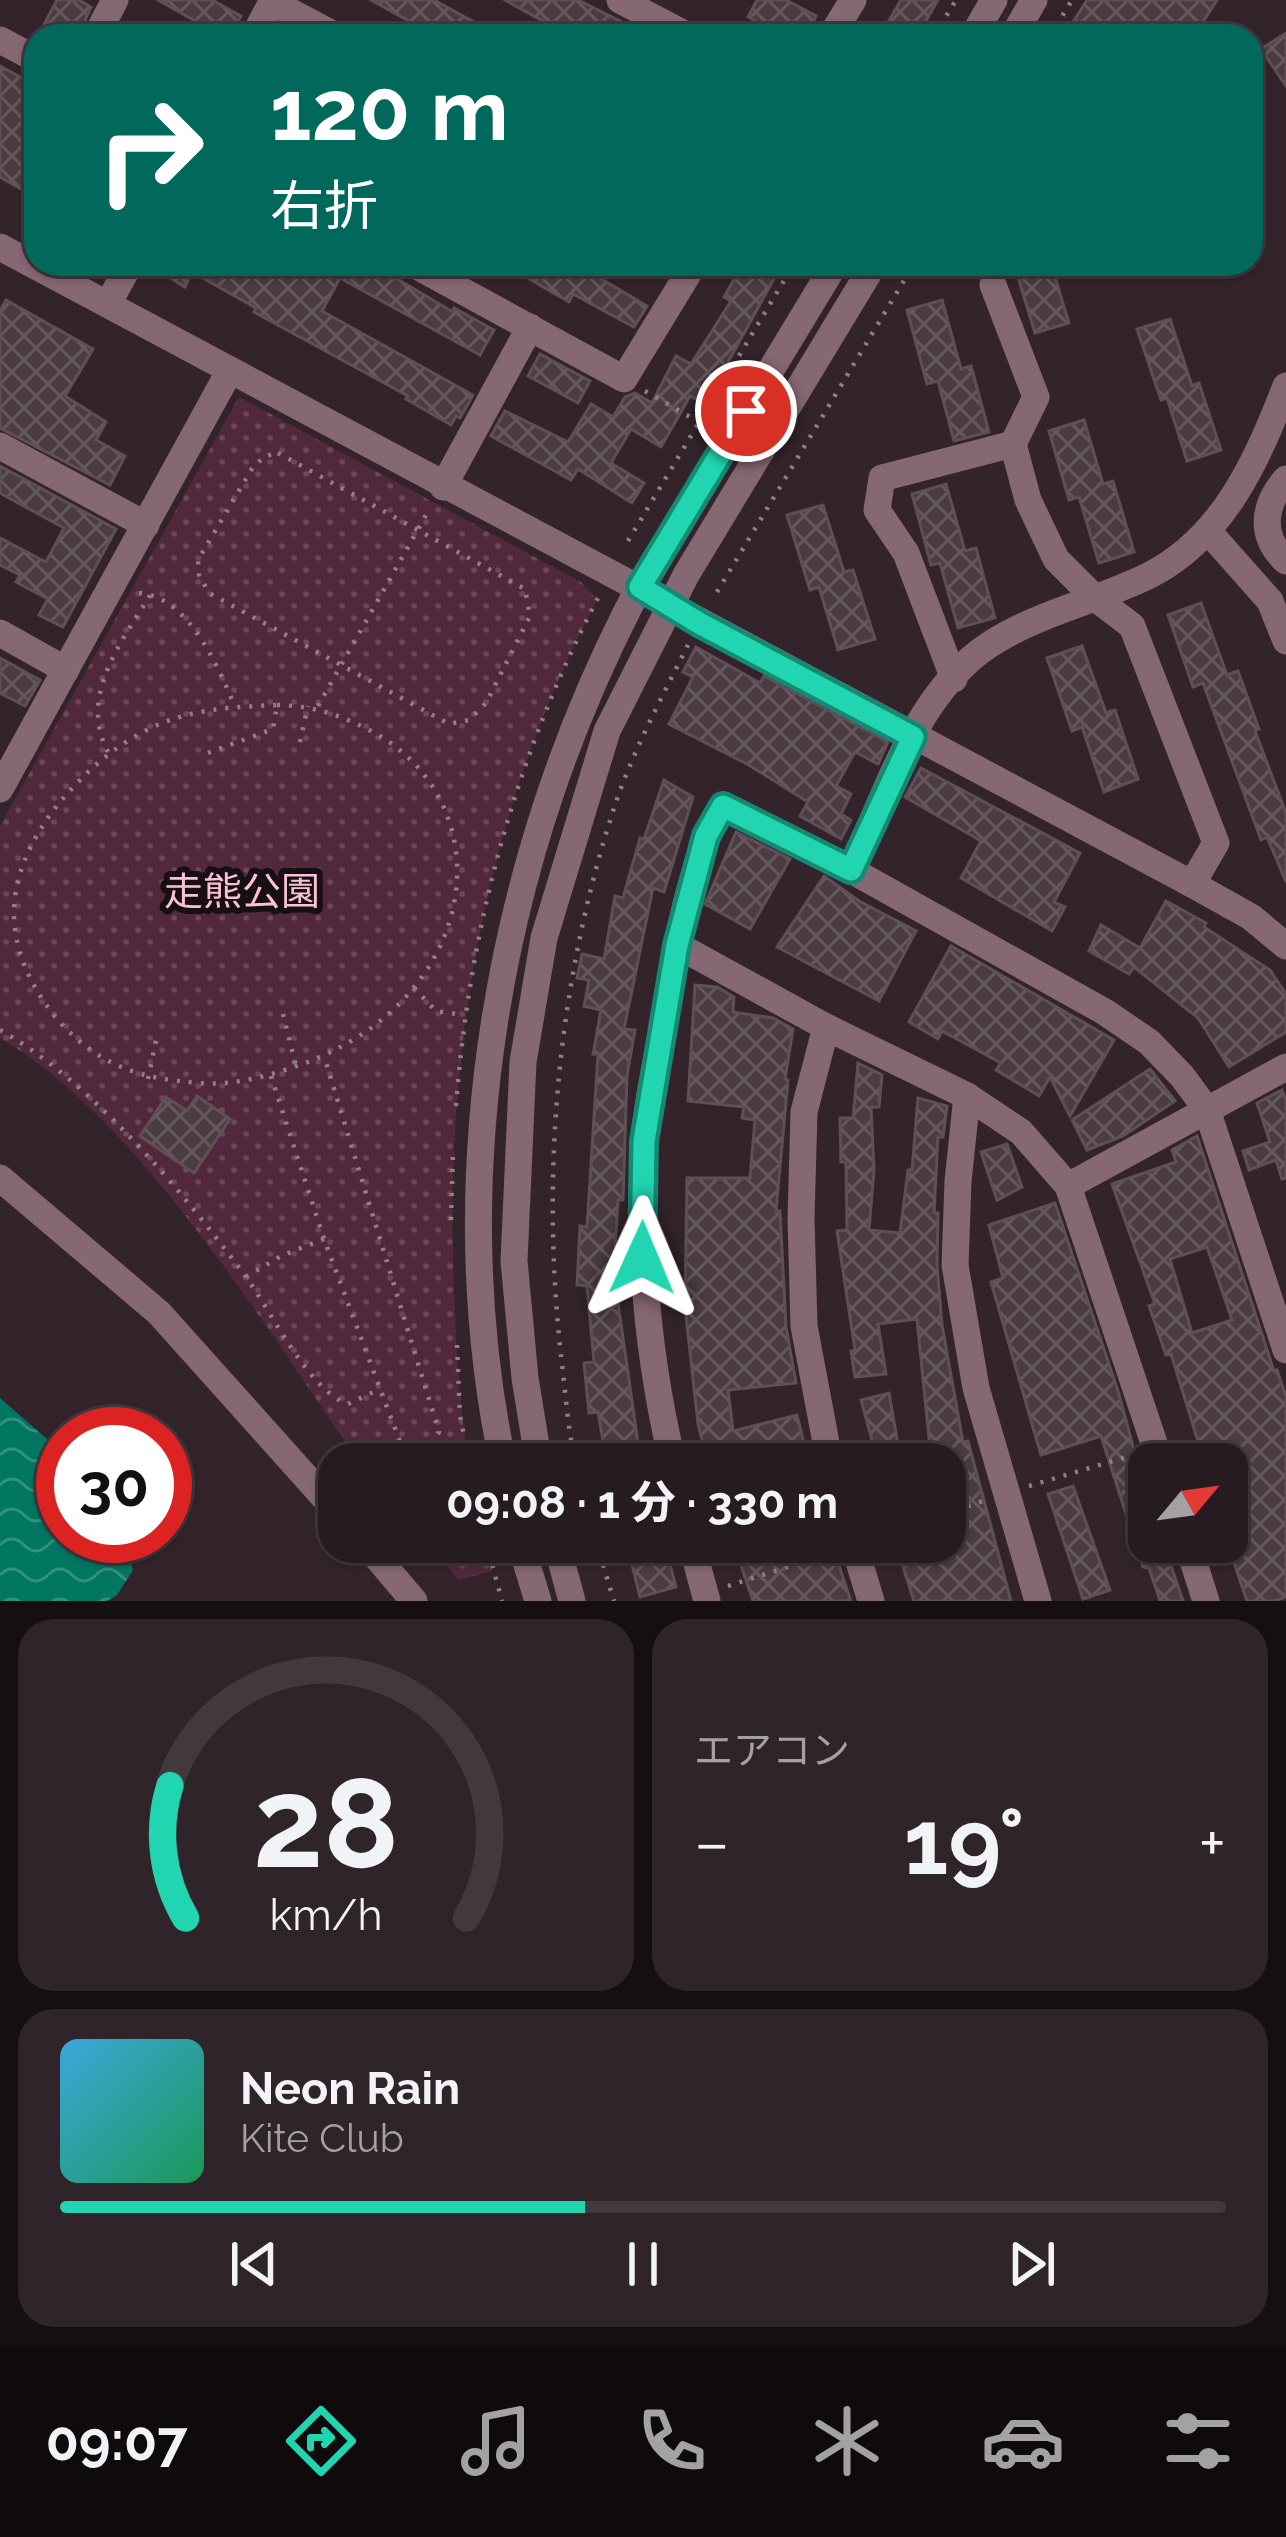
<!DOCTYPE html>
<html lang="ja">
<head>
<meta charset="utf-8">
<style>
  :root { --surface:#261b20; --page:#2e2429; --text:#f1f3f6; --muted:#a4a1a5; --line:#42393e; --accent:#20d5b0 }
  body { margin:0; font-family:Raleway,"Noto Sans JP",sans-serif; background:var(--page); color:var(--text); height:100vh; display:flex; flex-direction:column; font-size:45px; white-space:nowrap }
  * { box-sizing:border-box; margin:0 }
  p { font-size:39px; color:var(--muted) }
  .icon { flex:none; width:66px; height:66px; fill:none; stroke:currentColor; stroke-width:2; stroke-linecap:round; stroke-linejoin:round }
  .map { position:relative; height:1601px; overflow:hidden }
  .details { display:flex; flex-direction:column; gap:18px; padding:18px; background:#150f12; flex:1 }
  .details>* { flex:none }
  .banner { position:absolute; left:24px; top:24px; width:1239px; height:252px; border-radius:36px; box-shadow:0 3px 9px #0004,0 0 0 3px var(--line); background:#00695c; color:#fff; overflow:hidden }
  .needle { width:78px; rotate:61deg }
  .buttons { position:absolute; left:1128px; top:1443px; display:grid; gap:24px }
  .buttons a { display:grid; place-items:center; width:120px; height:120px; border-radius:24px; background:var(--surface); box-shadow:0 3px 9px #0004,0 0 0 3px var(--line); font-size:60px }
  .speed { position:absolute; left:36px; top:1407px; display:flex; gap:24px; font-size:60px; font-weight:700; text-align:center }
  .speed>* { display:grid; place-content:center; width:156px; height:156px; border-radius:50%; background:var(--surface); box-shadow:0 3px 9px #0004,0 0 0 3px var(--line); line-height:1 }
  .speed .limit { border:18px solid #d22; background:#fff; color:#111 }
  .pin { position:absolute; display:grid; place-items:center; width:102px; height:102px; color:#fff; margin:-51px; border:6px solid #fff; border-radius:50%; box-shadow:0 3px 12px #0007 }
  .me { position:absolute; width:132px; margin:-66px; rotate:1deg; stroke-linejoin:round; filter:drop-shadow(0 0 9px #0008) }
  .turn { display:flex; align-items:center; gap:42px; height:252px; padding:0 48px; font-size:54px }
  .turn .icon { width:156px; height:156px; stroke-width:2.5 }
  .turn b { display:block; font-size:84px; line-height:102px }
  .big { font-size:90px; font-weight:700; line-height:1.1 }
  .details .widget { flex:1; display:flex; flex-direction:column; justify-content:center; gap:18px; min-width:0; padding:0 42px; border-radius:36px; background:var(--page) }
  .details .dial { align-items:center; gap:0 }
  .dial svg { height:312px; overflow:visible; fill:none; stroke:var(--line); stroke-width:7; stroke-linecap:round; text-anchor:middle }
  .dial text { fill:var(--text); stroke:none }
  .song { display:flex; align-items:center; gap:36px }
  .cover { width:144px; height:144px; border-radius:18px; background:linear-gradient(135deg,hsl(200 70% 55%),hsl(150 70% 35%)) }
  .played { height:12px; border-radius:6px; background:linear-gradient(90deg,var(--accent) 45%,var(--line) 45%) }
  .keys { display:flex; justify-content:space-around; direction:ltr }
  .heat { display:flex; justify-content:space-between; align-items:center; font-size:66px; direction:ltr }
  .details .tiles { flex:1; display:grid; gap:18px; grid-template-columns:1fr 1fr }
  .widget:last-child { grid-column:span 2 }
  .trip { position:absolute; left:318px; top:1443px; width:648px; height:120px; border-radius:36px; background:var(--surface); box-shadow:0 3px 9px #0004,0 0 0 3px var(--line); font-weight:700; line-height:120px; text-align:center }
  .menu { display:flex; height:192px; justify-content:space-around; align-items:center; background:#0f0b0d; color:var(--muted) }
  .menu .icon { width:84px; height:84px }
  .menu .active { color:var(--accent) }
  .menu b { font-size:54px; color:var(--text) }
  .map>svg:first-child { display:block }
  .park { fill:url(#park-dots) }
  .water { fill:url(#water-waves) }
  .building { fill:url(#building-cross-hatch); stroke:#5f4f56; stroke-width:3; fill-rule:evenodd }
  .lines { fill:none; stroke-linecap:round; stroke-linejoin:round }
  .path { stroke:#8e8287; stroke-width:4.5; stroke-dasharray:3 9; stroke-linecap:butt }
  .minor { stroke:#866774; stroke-width:27 }
  .route-casing { stroke:#158a72; stroke-width:30 }
  .route { stroke:#20d5b0; stroke-width:21 }
  .labels { text-anchor:middle; dominant-baseline:central; stroke-width:12; stroke-linejoin:round; paint-order:stroke }
  .park-label { font-size:39px; fill:#fbbfd8; stroke:#161012 }
</style>
</head>
<body>
<div class="map">
<svg width="1286" height="1601" viewBox="0 0 1286 1601">
  <defs>
    <pattern id="park-dots" width="8" height="8" patternUnits="userSpaceOnUse" patternTransform="scale(3)"><rect width="8" height="8" fill="#52293c"/><path d="M2 2h.1M6 6h.1" fill="none" stroke="#6c4859" stroke-width="1.8" stroke-linecap="round"/></pattern>
    <pattern id="water-waves" width="16" height="10" patternUnits="userSpaceOnUse" patternTransform="scale(3)"><rect width="16" height="10" fill="#017761"/><path d="M0 5q4-4 8 0t8 0" fill="none" stroke="#349180"/></pattern>
    <pattern id="building-cross-hatch" width="8" height="8" patternUnits="userSpaceOnUse" patternTransform="scale(3)"><rect width="8" height="8" fill="#4b3c42"/><path d="M0 0l8 8M0 8l8-8" fill="none" stroke="#66595e"/></pattern>
  </defs>
  <rect width="100%" height="100%" fill="#32242a"/>
  <!-- park -->
  <g class="park">
    <path d="M239 397 581 582 597 600C484 812 444 1053 454 1291 457 1350 458 1407 470 1464H361C267 1331 141 1120 0 1038V826Z"/>
    <path d="M425 1542H486L492 1571 459 1580Z"/>
  </g>
  <!-- water -->
  <path class="water" d="M0 1398 63 1453V1536H121L133 1570 117 1595 107 1601H0Z"/>
  <!-- building -->
  <g class="building">
    <path d="M57 0H79L91 7 78 36H38Z"/>
    <path d="M158 0H212L241 16 230 36H222Z"/>
    <path d="M371 0H434L499 36H436Z"/>
    <path d="M505 0H578L650 36H570Z"/>
    <path d="M757 0H786L816 16 806 36H783L748 17Z"/>
    <path d="M901 0H938L917 36H880Z"/>
    <path d="M1087 0H1217L1194 36H1064Z"/>
    <path d="M1286 33V86L1261 49Z"/>
    <path d="M0 66 36 86V178L28 193 0 177Z"/>
    <path d="M148 264H372L453 312 454 308 494 330 480 355 340 278 322 311 473 395 460 418 456 416 451 425 406 399 408 396 254 312 256 308 192 272 185 287Z"/>
    <path d="M534 264H576L647 306 634 327 573 294 569 302 526 277Z"/>
    <path d="M743 264H758L776 275 705 404 690 396 661 447 631 429 611 463 644 483 632 503 578 469 571 480 491 436 505 411 568 442 591 404 613 417 625 397 635 393 652 403 676 356 691 364 731 301 724 297Z"/>
    <path d="M1014 264H1051L1069 323 1035 333Z"/>
    <path d="M6 300 93 349 65 396 106 422 96 440 125 456 110 485 0 428V311Z"/>
    <path d="M942 300 961 369 971 366 989 432 954 441 938 381 927 384 907 310Z"/>
    <path d="M1170 319 1192 386 1199 383 1221 450 1187 461 1167 398 1161 400 1137 329Z"/>
    <path d="M540 354 590 381 578 403 528 376Z"/>
    <path d="M1084 420 1103 484 1113 481 1134 552 1099 563 1079 497 1069 500 1049 431Z"/>
    <path d="M0 466 116 529 63 627 39 615 48 599 16 582 20 575 0 565V538L46 562 64 528 0 493Z"/>
    <path d="M946 484 965 551 976 548 995 618 958 628 940 563 931 565 912 494Z"/>
    <path d="M823 505 844 572 853 570 875 639 838 650 819 587 810 590 787 515Z"/>
    <path d="M1201 603 1227 675 1238 671 1259 729 1255 731 1286 813V882L1267 837 1261 840 1203 683 1193 687 1168 615Z"/>
    <path d="M1082 646 1106 713 1115 710 1138 779 1104 792 1082 727 1072 731 1047 658Z"/>
    <path d="M696 647 760 683 764 676 888 742 878 764 855 752 836 786 851 794 841 814 851 820 841 839 800 816 808 802 747 764 669 724 693 677 683 672Z"/>
    <path d="M0 658 40 680 25 706 0 693Z"/>
    <path d="M921 768 1080 853 1054 902 1065 907 1052 931 961 878 981 841 905 797Z"/>
    <path d="M664 780 693 797 664 892 653 888 624 1029 635 1030 627 1075 623 1200H618L612 1304 618 1303 641 1464H607L598 1412 589 1413 584 1363 594 1362 587 1286 577 1285 580 1226 587 1227 598 1054H593L601 1010 584 1006 589 980 577 978 582 954 604 959 615 896 623 898 640 838 644 839Z"/>
    <path d="M736 832 790 859 750 929 705 904Z"/>
    <path d="M824 876 859 901 916 931 879 1001 777 947Z"/>
    <path d="M1166 901 1206 923 1204 927 1270 970 1286 994V1032L1229 1067 1198 1018 1134 967 1129 974 1089 951 1101 925 1140 948Z"/>
    <path d="M951 946 1114 1040 1070 1116 1050 1077 1039 1096 996 1070 1001 1063 942 1031 938 1039 909 1022Z"/>
    <path d="M695 985 717 987 734 997 733 1012 773 1018 793 1029 785 1079 788 1080 776 1211H780L786 1327 796 1383 728 1390 733 1431 797 1415 809 1464H708L698 1424 685 1307 687 1178H750L755 1120 742 1118 744 1107 688 1101Z"/>
    <path d="M858 1063 882 1075 879 1107H871L874 1170 869 1230 900 1233 908 1170H912L918 1098 947 1106 943 1137H938L934 1213H938L937 1265 942 1325 963 1442 968 1441 1011 1601H914L895 1542H963L945 1464 938 1446 930 1448 917 1319 878 1324 886 1374 855 1377 851 1351 855 1350 837 1231 847 1230 846 1162H841L840 1118H853Z"/>
    <path d="M1150 1069 1175 1101 1123 1136 1087 1150 1072 1120Z"/>
    <path d="M1282 1090 1286 1101V1178L1282 1179 1276 1160 1249 1170 1243 1151 1270 1142 1257 1103Z"/>
    <path d="M197 1096 230 1119 194 1173 140 1136 166 1097 187 1111Z"/>
    <path d="M1197 1136 1274 1371 1277 1370 1286 1397V1597L1274 1601H1247L1233 1560 1239 1558 1227 1523V1464H1205L1171 1354 1166 1355 1149 1306 1155 1304 1112 1184 1176 1162 1172 1150ZM1207 1247 1232 1320 1192 1333 1170 1259Z"/>
    <path d="M1007 1144 1022 1187 997 1200 981 1152Z"/>
    <path d="M1055 1203 1118 1391 1138 1465 1142 1464 1149 1485V1542H1163L1183 1601H1160L1149 1568 1143 1567 1101 1436 1041 1455 991 1282 1003 1278 989 1225Z"/>
    <path d="M889 1393 900 1456 878 1462 861 1400Z"/>
    <path d="M1073 1486 1110 1590 1083 1599 1048 1494Z"/>
    <path d="M638 1542H664L676 1587 640 1597 627 1545Z"/>
    <path d="M733 1542H831L851 1601H753Z"/>
  </g>
  <g class="lines">
    <!-- path -->
    <g class="path">
      <path d="M934 36 956 0"/>
      <path d="M1050 36 1072 0"/>
      <path d="M645 391 697 421"/>
      <path d="M278 453 525 589 530 616 486 703 469 720 449 724 209 593 199 575 198 560 253 467 265 456Z"/>
      <path d="M628 541 794 264"/>
      <path d="M717 592 914 264"/>
      <path d="M139 593C188 596 219 668 235 707"/>
      <path d="M277 705C313 706 339 714 371 731 469 783 483 902 415 986 387 1022 347 1047 305 1063 272 1075 235 1086 199 1083 137 1078 99 1066 56 1018 0 947 0 880 56 807 81 776 110 749 145 731 186 709 231 707 277 705Z"/>
      <path d="M318 706 430 508"/>
      <path d="M300 742 308 706"/>
      <path d="M108 752C78 696 122 641 151 594"/>
      <path d="M208 753 273 729 277 705"/>
      <path d="M414 988 436 1011 463 1015"/>
      <path d="M283 1014 296 1066"/>
      <path d="M0 1030C92 1082 183 1192 246 1277 271 1311 309 1391 348 1404L378 1390"/>
      <path d="M271 1076 324 1239 403 1450 423 1456 439 1432 324 1056"/>
      <path d="M148 1079 157 1035"/>
      <path d="M456 1106C470 925 515 756 599 596"/>
      <path d="M451 1220 453 1153"/>
      <path d="M246 1277 281 1256 324 1239"/>
      <path d="M457 1345 460 1416 470 1464"/>
      <path d="M576 1464C568 1432 566 1397 562 1364 540 1178 557 980 616 802 635 747 663 695 689 643"/>
      <path d="M1029 1486 1133 1455"/>
      <path d="M945 1514 983 1501"/>
      <path d="M459 1542H464"/>
      <path d="M486 1542 502 1601"/>
      <path d="M596 1542 614 1601"/>
      <path d="M728 1586 831 1553"/>
    </g>
    <!-- minor -->
    <g class="minor">
      <path d="M620 0 688 36"/>
      <path d="M272 2 336 36"/>
      <path d="M96 36 115 0"/>
      <path d="M254 36 273 0"/>
      <path d="M831 36 853 0"/>
      <path d="M973 36 994 0"/>
      <path d="M1013 36 1034 0"/>
      <path d="M0 40 36 59"/>
      <path d="M0 247 1192 884 1251 917 1286 946"/>
      <path d="M413 264 624 379 694 264"/>
      <path d="M993 285 1036 397 1013 444 1028 500 1056 559 1094 597 1132 626 1216 843 1192 884"/>
      <path d="M115 291 130 264"/>
      <path d="M0 446 146 525"/>
      <path d="M1286 479C1263 505 1259 536 1286 561"/>
      <path d="M443 487 530 327"/>
      <path d="M1208 531 1270 601 1286 641"/>
      <path d="M0 633 66 670"/>
      <path d="M954 679 906 553 877 510 882 478 1013 444"/>
      <path d="M0 789 229 372"/>
      <path d="M851 870C886 795 916 693 989 645 1037 613 1098 601 1150 575 1224 537 1257 460 1286 386"/>
      <path d="M677 945 826 1027 967 1096 1021 1132 1068 1186 1286 1067"/>
      <path d="M826 1027 804 1112 801 1219 804 1326 830 1464"/>
      <path d="M967 1096 958 1181 955 1265 976 1388 1038 1601"/>
      <path d="M0 1178 159 1313 339 1514"/>
      <path d="M1068 1186 1161 1464"/>
      <path d="M503 1464C443 1178 497 866 629 607 651 564 678 523 703 482 747 409 791 337 835 264"/>
      <path d="M539 1464 525 1378 514 1261 523 1062 544 938 607 731 686 575 874 264"/>
      <path d="M673 1464C648 1359 638 1253 644 1144 647 1096 660 1047 668 999 679 934 690 863 723 805L851 870 1105 1012 1149 1042 1182 1076 1207 1110 1286 1350"/>
      <path d="M364 1542 414 1601"/>
      <path d="M520 1542 538 1601"/>
      <path d="M556 1542 572 1601"/>
      <path d="M691 1542 707 1601"/>
      <path d="M853 1542 871 1601"/>
      <path d="M1187 1542 1206 1601"/>
    </g>
  </g>
  <g class="lines">
    <!-- route casing -->
    <g class="route-casing">
      <path id="route" d="M642 1258 644 1141 677 945 706 836 723 806 851 870 913 737 699 623 640 587 746 411"/>
    </g>
    <!-- route -->
    <use href="#route" class="route"/>
  </g>
  <g class="labels">
    <!-- park labels -->
    <g class="park-label">
      <text x="242" y="891">走熊公園</text>
    </g>
  </g>
</svg>
<div class="buttons">
<a><svg class="needle" viewBox="-14 -14 28 28"><path d="M0-13l5 13h-10z" fill="#e53935"/><path d="M0 13l5-13h-10z" fill="#a4a1a5"/></svg></a>
</div>
<div class="speed"><div class="limit">30</div></div>
<div class="pin" style="left:746px;top:411px;background:#d93025"><svg class="icon" aria-label="arrive" viewBox="0 0 24 24"><path d="M6 21V4h12l-3 4 3 4H6"/></svg></div>
<svg class="me" style="left:642px;top:1258px" viewBox="-20 -20 40 40"><path d="M0-17L14 15 0 8-14 15z" fill="#20d5b0" stroke="#fff" stroke-width="4"/></svg>
<div class="trip">09:08 · 1 分 · 330 m</div>
<div class="banner">
<div class="turn"><svg class="icon" aria-label="right" viewBox="0 0 24 24"><path d="M7 20v-9h11M14 6l5 5-5 5"/></svg><div><b>120 m</b>右折</div></div>
</div>
</div>
<section class="details">
<div class="tiles">
<div class="widget dial"><svg viewBox="0 0 100 80">
<path d="M14 69A42 42 0 1 1 86 69"/>
<path d="M14 69A42 42 0 0 1 10 35" stroke="#20d5b0"/>
<text x="50" y="56" font-size="32" font-weight="700">28</text>
<text x="50" y="72" font-size="11">km/h</text>
</svg></div>
<div class="widget"><p>エアコン</p>
<div class="heat"><a>−</a><b class="big">19°</b><a>+</a></div>
</div>
<div class="widget">
<div class="song"><i class="cover"></i><div><b>Neon Rain</b><p>Kite Club</p></div></div>
<div class="played"></div>
<div class="keys"><svg class="icon" aria-label="previous" viewBox="0 0 24 24"><path d="M18 5L8 12l10 7zM5 5v14"/></svg><svg class="icon" aria-label="pause" viewBox="0 0 24 24"><path d="M8 5v14M16 5v14"/></svg><svg class="icon" aria-label="next" viewBox="0 0 24 24"><path d="M6 5l10 7-10 7zM19 5v14"/></svg></div>
</div>
</div>
</section>
<nav class="menu">
<b>09:07</b>
<svg class="icon active" aria-label="directions" viewBox="0 0 24 24"><path d="M12 3l9 9-9 9-9-9zM9 14v-3h6M13 9l2 2-2 2"/></svg>
<svg class="icon" aria-label="music" viewBox="0 0 24 24"><path d="M9 18V5l10-2v13"/><circle cx="6" cy="18" r="3"/><circle cx="16" cy="16" r="3"/></svg>
<svg class="icon" aria-label="phone" viewBox="0 0 24 24"><path d="M5 4h4l2 5-3 2q2 4 5 5l2-3 5 2v4C11 20 4 13 5 4z"/></svg>
<svg class="icon" aria-label="climate" viewBox="0 0 24 24"><path d="M12 3v18M4 7l16 10M4 17L20 7"/></svg>
<svg class="icon" aria-label="car" viewBox="0 0 24 24"><path d="M5 17H2v-5l4-1 3-4h7l3 4 3 1v5h-3M9 17h6M6 11h13"/><circle cx="7" cy="17" r="2"/><circle cx="17" cy="17" r="2"/></svg>
<svg class="icon" aria-label="filters" viewBox="0 0 24 24"><path d="M4 7h16M4 17h16"/><circle cx="9" cy="7" r="2"/><circle cx="15" cy="17" r="2"/></svg>
</nav>
</body>
</html>
